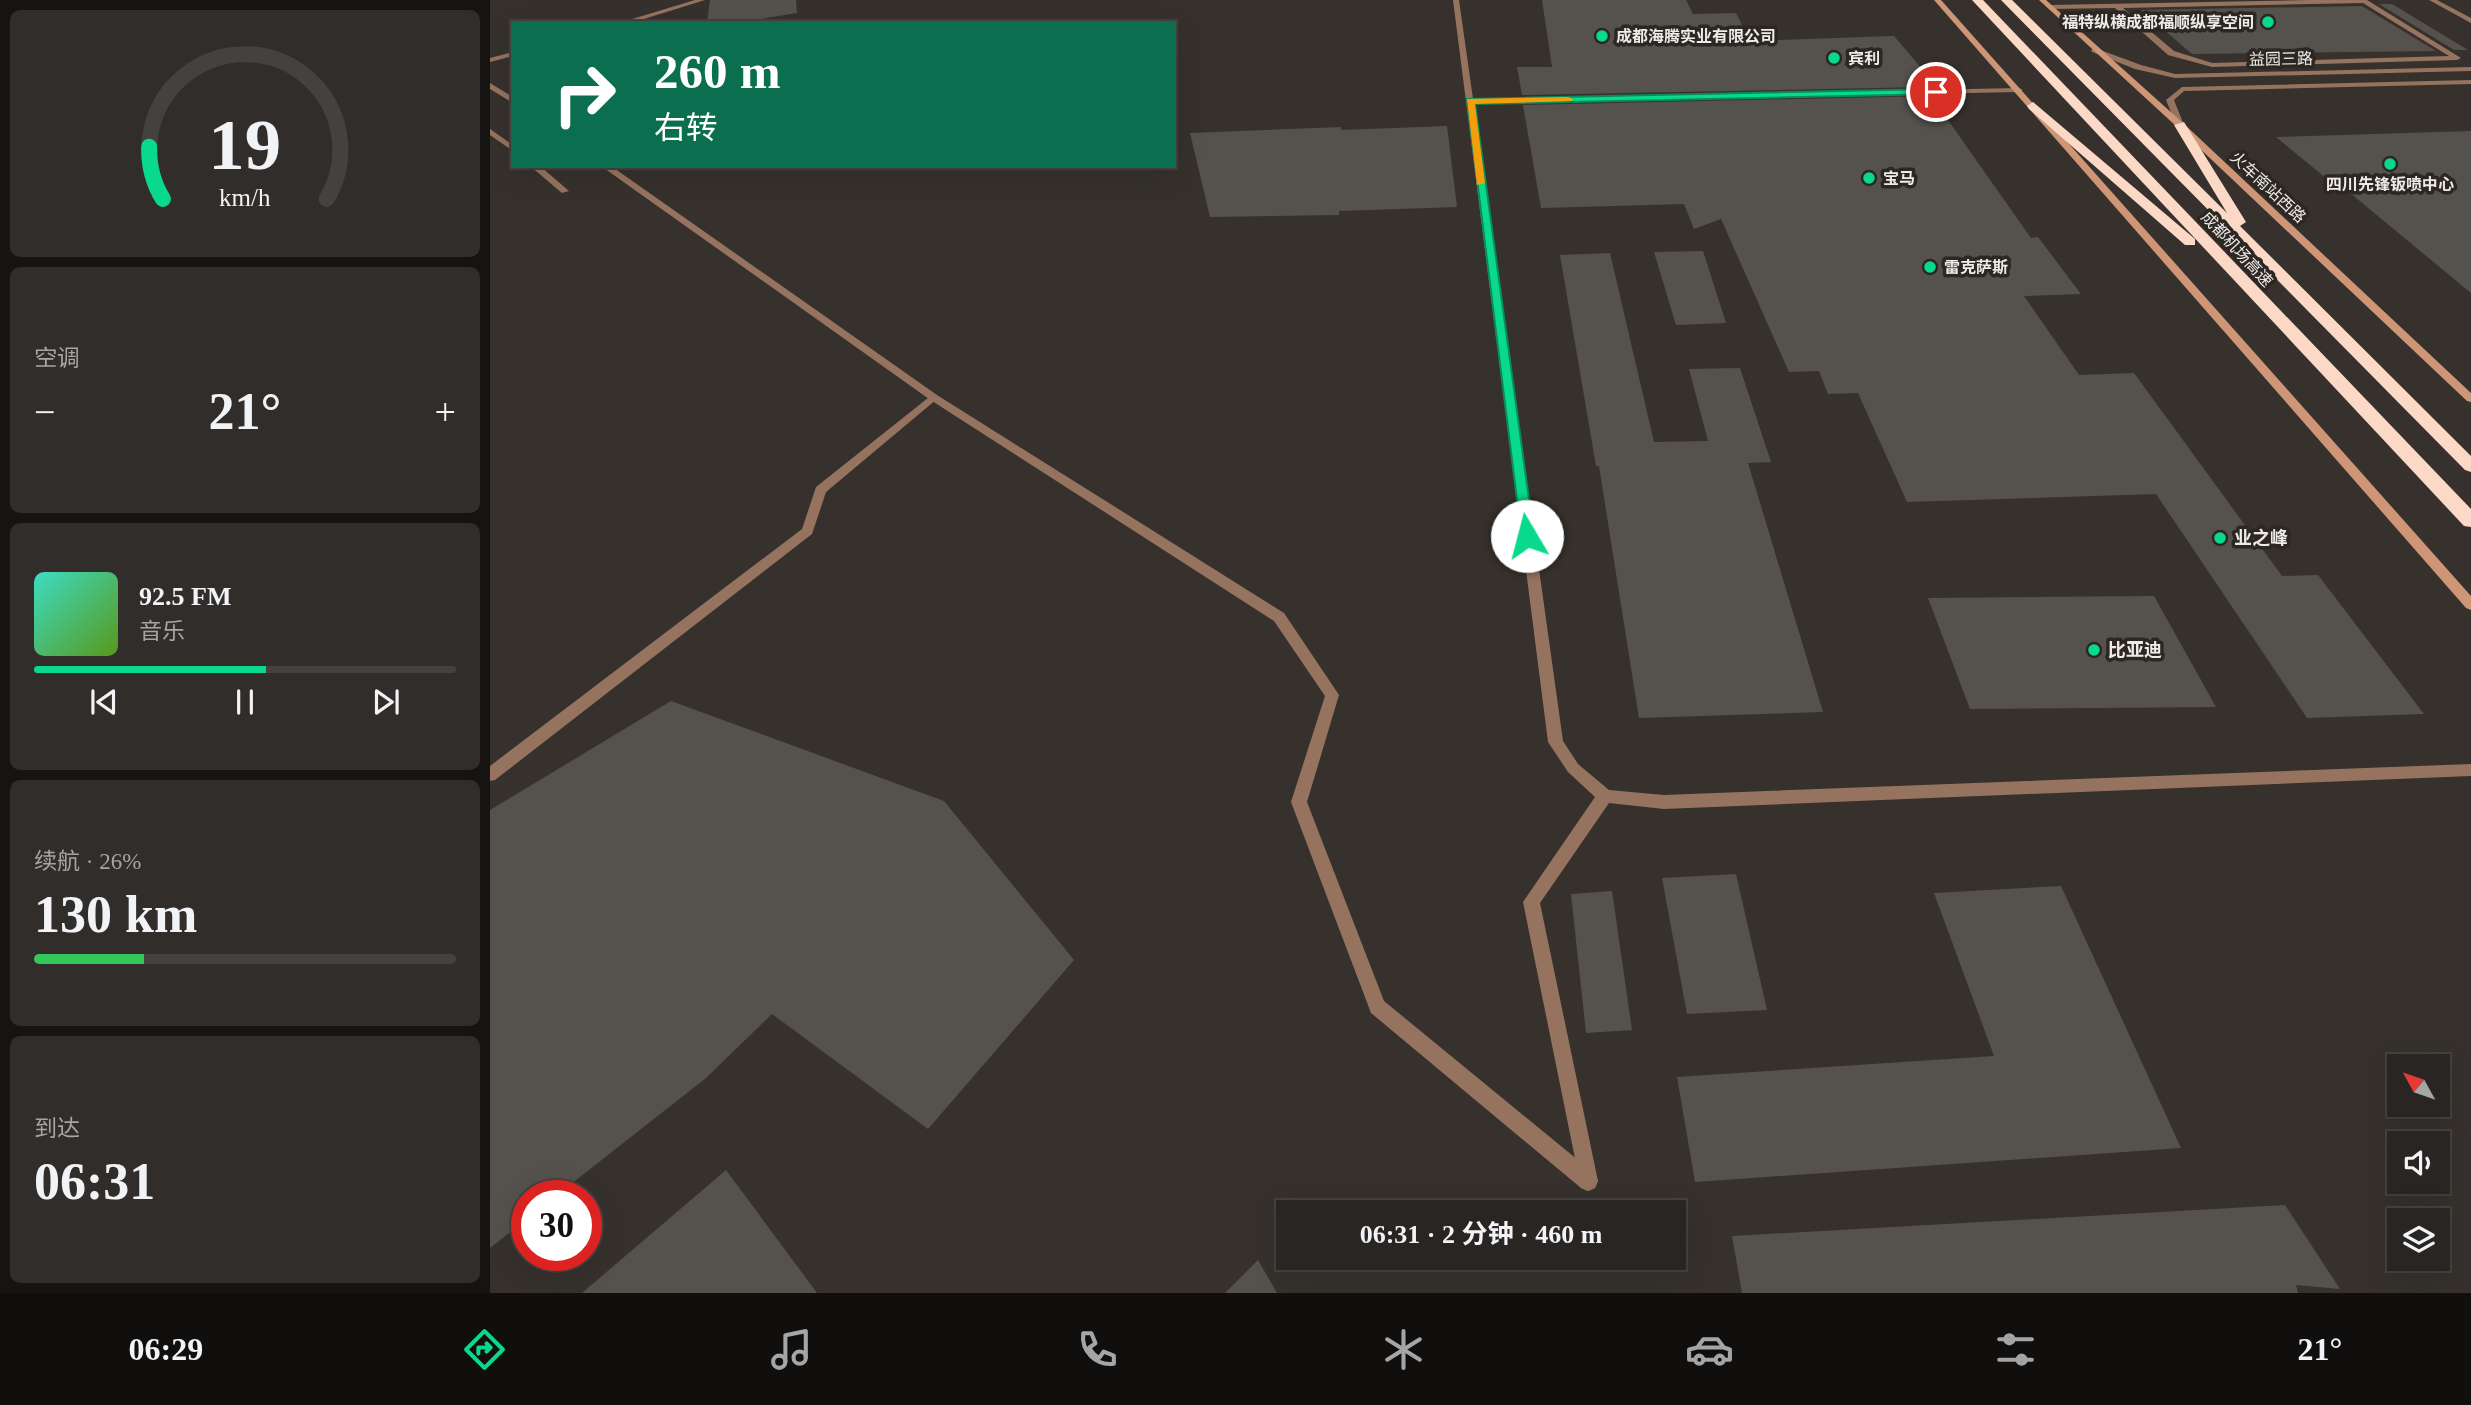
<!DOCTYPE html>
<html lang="zh">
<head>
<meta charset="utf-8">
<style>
  :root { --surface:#282522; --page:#302d2a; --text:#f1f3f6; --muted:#a5a5a5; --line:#444240; --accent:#09d98b }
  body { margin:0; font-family:"Times New Roman","Noto Sans SC",serif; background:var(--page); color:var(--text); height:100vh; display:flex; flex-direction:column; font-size:26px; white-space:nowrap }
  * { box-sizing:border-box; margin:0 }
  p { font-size:23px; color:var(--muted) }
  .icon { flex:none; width:38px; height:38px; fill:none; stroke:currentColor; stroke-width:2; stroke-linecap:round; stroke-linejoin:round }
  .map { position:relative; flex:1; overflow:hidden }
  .details { display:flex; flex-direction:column; gap:10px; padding:10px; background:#161413; width:490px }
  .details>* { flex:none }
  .banner { position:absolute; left:21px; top:21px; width:665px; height:147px; border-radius:0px; box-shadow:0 7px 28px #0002,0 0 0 2px var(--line); background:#0b6e4f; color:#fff; overflow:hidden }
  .needle { width:46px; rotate:310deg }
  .fabs { position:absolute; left:1897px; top:1054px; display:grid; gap:14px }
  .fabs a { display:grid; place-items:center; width:63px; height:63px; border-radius:0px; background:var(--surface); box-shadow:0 7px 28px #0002,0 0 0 2px var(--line); font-size:35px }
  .speed { position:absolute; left:21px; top:1180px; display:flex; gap:14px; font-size:35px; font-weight:700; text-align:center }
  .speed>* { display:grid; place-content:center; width:91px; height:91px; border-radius:50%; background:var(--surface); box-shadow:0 7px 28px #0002,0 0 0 2px var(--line); line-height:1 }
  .speed .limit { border:10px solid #d22; background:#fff; color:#111 }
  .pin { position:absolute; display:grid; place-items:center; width:60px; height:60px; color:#fff; margin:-30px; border:4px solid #fff; border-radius:50%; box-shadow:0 2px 7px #0007 }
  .me { position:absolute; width:77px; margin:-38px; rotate:352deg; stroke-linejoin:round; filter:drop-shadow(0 0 5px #0008) }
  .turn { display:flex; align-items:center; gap:24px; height:147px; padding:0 28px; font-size:32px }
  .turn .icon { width:91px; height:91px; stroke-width:2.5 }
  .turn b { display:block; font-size:49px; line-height:60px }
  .big { font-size:52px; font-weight:700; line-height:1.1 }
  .details .card { flex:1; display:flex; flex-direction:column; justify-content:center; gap:10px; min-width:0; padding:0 24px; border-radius:10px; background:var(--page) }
  .details .dial { align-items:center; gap:0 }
  .dial svg { height:182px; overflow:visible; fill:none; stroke:var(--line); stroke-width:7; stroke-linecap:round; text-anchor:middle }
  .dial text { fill:var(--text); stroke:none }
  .song { display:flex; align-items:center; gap:21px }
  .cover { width:84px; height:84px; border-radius:10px; background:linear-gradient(135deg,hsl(170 70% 55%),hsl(90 70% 35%)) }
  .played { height:7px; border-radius:4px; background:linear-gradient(90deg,var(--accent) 55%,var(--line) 55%) }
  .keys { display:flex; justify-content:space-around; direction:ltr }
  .heat { display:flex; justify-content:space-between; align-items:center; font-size:38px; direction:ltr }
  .charge { height:10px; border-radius:5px; background:linear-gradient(90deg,#34c759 26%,var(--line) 0) }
  .trip { position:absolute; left:786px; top:1200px; width:410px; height:70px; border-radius:0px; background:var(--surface); box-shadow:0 7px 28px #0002,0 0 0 2px var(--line); font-weight:700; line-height:70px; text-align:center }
  .tabs { display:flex; height:112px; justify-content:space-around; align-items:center; background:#100f0e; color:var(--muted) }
  .tabs .icon { width:49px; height:49px }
  .tabs .current { color:var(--accent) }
  .tabs b { font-size:32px; color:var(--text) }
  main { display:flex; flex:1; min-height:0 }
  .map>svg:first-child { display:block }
  .building { fill:#55524d }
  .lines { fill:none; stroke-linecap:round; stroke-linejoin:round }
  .service { fill:#96735f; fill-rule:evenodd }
  .minor { fill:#96735f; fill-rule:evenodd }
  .tertiary { fill:#96735f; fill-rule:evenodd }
  .secondary { fill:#ce9677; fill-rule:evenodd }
  .motorway { fill:#fcd9c6; fill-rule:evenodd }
  .route { fill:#09d98b; stroke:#068d5a; stroke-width:2 }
  .slow { fill:#f59e0b }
  .poi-dot { fill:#09d98b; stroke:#2c2723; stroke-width:2.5 }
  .labels { text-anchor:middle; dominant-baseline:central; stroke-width:7; stroke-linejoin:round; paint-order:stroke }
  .far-poi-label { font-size:16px; font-weight:bold; fill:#edeae7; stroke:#2c2723; text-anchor:start }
  .far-street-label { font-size:16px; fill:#edeae7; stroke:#2c2723 }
  .poi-label { font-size:18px; font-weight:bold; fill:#edeae7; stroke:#2c2723; text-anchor:start }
</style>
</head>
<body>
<main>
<section class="details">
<div class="card dial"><svg viewBox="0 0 100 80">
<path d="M14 69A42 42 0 1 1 86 69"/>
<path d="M14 69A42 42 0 0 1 8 46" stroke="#09d98b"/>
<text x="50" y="56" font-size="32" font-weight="700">19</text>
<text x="50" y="72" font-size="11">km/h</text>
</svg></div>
<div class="card"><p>空调</p>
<div class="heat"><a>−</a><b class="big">21°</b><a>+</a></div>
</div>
<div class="card">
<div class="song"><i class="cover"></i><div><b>92.5 FM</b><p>音乐</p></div></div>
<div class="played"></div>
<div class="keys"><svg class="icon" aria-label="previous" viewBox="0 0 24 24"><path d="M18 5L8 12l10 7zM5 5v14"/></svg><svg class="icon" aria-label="pause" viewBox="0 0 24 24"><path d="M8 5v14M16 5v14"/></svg><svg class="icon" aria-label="next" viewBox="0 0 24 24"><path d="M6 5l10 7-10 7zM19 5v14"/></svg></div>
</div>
<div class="card"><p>续航 · 26%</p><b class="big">130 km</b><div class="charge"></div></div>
<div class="card"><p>到达</p><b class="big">06:31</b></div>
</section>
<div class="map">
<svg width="1981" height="1293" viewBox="0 0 1981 1293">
  <rect width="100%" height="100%" fill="#36312d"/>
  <!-- building -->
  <g class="building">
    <path d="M220 0H306L307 13 246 23H217Z"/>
    <path d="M1052 0H1196L1203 14 1246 13 1260 41 1404 36 1438 76H1427L1435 87 1032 95 1027 67H1062Z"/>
    <path d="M1889 4H1902L1978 50H1964Z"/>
    <path d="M1872 6 1946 51 1702 54 1651 10Z"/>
    <path d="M1441 96 1541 238 1548 237 1591 294 1534 296 1589 375 1644 373 1792 576 1828 575 1934 714 1817 718 1666 494 1417 502 1368 393 1338 394 1329 371 1299 372 1231 219 1204 229 1194 204 1051 208 1033 105Z"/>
    <path d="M957 126 967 207 849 211V215L720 217 700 133 851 127V130Z"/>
    <path d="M1981 131V293L1854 188H1848L1786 137Z"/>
    <path d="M1213 251 1236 323 1186 325 1164 252Z"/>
    <path d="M1120 253 1164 442 1218 441 1199 369 1250 368 1281 462 1258 463 1333 712 1149 718 1109 466H1106L1070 255Z"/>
    <path d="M1664 596 1726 707 1480 709 1438 598Z"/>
    <path d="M181 701 454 801 584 960 438 1129 282 1014 216 1078 67 1195H37V1219L0 1248V810Z"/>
    <path d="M1246 874 1277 1010 1197 1014 1172 878Z"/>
    <path d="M1571 886 1691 1148 1205 1182 1187 1077 1504 1056 1444 893Z"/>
    <path d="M1122 891 1142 1030 1096 1033 1081 894Z"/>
    <path d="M236 1170 327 1293H92Z"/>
    <path d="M1795 1205 1850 1289 1806 1285 1808 1293H1252L1242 1236Z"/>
    <path d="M768 1260 787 1293H735Z"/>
  </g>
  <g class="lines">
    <!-- service -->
    <path class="service" d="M1819 0H1877L1971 58 1967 60 1722 67 1678 55 1625 8 1560 9 1557 7 1560 5ZM1873 3 1959 56 1722 63 1684 51 1633 8Z"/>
    <!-- minor -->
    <g class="minor">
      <path d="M963 0H969L983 99 1529 88 1533 90 1529 92 984 103 1073 741 1088 764 1119 790 1174 795 1981 764V776L1174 809 1119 803 1050 903 1108 1181 1105 1188 1098 1191 1091 1188 1033 902 1105 797 1078 772 1058 742Z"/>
      <path d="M1939 0H1947L1981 18V23Z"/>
      <path d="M1605 48 1651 65 1685 74 1981 67V71L1685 78 1645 69 1602 52 1601 50Z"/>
      <path d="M1981 80V84L1694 91 1684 100 1694 125 1690 127 1686 125 1676 100 1692 87Z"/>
      <path d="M0 129 23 145V151L0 135Z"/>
      <path d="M40 166H50L79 191 72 193Z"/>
      <path d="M443 394 449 397 447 399 336 492 322 534 5 780 0 781V766L312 529 326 487Z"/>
    </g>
    <!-- tertiary -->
    <g class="tertiary">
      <path d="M205 0H215L141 23H129Z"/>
      <path d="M23 52V56L0 62V58Z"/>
      <path d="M0 83 23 97V103L0 89Z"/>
      <path d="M111 166H121L447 395 794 613 849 695 817 802 894 1001 1105 1174 1108 1181 1105 1188 1098 1191 1091 1188 881 1013 801 802 835 696 784 621 439 399Z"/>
    </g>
    <!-- secondary -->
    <g class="secondary">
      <path d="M1444 0H1451L1981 596V610L1976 608Z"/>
      <path d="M1549 0H1556L1693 123 1981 393V402L1977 401 1687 127Z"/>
    </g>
    <!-- motorway -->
    <g class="motorway">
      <path d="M1482 0H1493L1981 509V527L1974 526Z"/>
      <path d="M1511 0H1522L1737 213 1684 125 1694 122 1756 222 1750 226 1981 456V472L1975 470Z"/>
      <path d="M1543 102 1705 239V245H1695L1539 109 1537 106Z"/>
    </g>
  </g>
  <!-- route -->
  <path class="route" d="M1446 89 1451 92 1450 94 985 104 1044 536 1042 540H1032L977 99Z"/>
  <!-- slow -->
  <path class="slow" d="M1078 97 1083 99 1082 101 985 104 995 183 987 185 977 99Z"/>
  <!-- markers -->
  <g class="poi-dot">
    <circle cx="1778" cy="22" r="7"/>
    <circle cx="1112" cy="36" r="7"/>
    <circle cx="1344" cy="58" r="7"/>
    <circle cx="1900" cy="164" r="7"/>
    <circle cx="1379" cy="178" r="7"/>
    <circle cx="1440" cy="267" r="7"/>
    <circle cx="1730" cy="538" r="7"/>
    <circle cx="1604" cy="650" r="7"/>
  </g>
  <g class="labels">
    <!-- far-poi labels -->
    <g class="far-poi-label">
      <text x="1764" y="22" text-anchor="end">福特纵横成都福顺纵享空间</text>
      <text x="1126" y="36">成都海腾实业有限公司</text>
      <text x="1358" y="58">宾利</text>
      <text x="1393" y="178">宝马</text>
      <text x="1900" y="184" text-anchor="middle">四川先锋钣喷中心</text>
      <text x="1454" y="267">雷克萨斯</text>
    </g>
    <!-- far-street labels -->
    <g class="far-street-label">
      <text transform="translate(1791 59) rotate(-1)">益园三路</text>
      <text transform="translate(1778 187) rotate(43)">火车南站西路</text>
      <text transform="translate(1747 249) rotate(47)">成都机场高速</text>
    </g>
    <!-- poi labels -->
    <g class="poi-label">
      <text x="1744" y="538">业之峰</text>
      <text x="1618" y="650">比亚迪</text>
    </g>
  </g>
</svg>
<div class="fabs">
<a><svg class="needle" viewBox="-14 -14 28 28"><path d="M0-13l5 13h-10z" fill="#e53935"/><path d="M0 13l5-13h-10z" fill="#a5a5a5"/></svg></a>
<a><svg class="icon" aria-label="sound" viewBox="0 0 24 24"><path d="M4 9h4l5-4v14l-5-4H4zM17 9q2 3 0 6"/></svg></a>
<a><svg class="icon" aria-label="layers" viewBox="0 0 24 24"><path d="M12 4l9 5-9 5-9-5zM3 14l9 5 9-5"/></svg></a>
</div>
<div class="speed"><div class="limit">30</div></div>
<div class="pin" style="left:1446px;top:92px;background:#d93025"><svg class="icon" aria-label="arrive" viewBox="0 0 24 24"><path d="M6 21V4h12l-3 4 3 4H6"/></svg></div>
<svg class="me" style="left:1037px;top:536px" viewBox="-20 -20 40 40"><circle r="19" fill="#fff"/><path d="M0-13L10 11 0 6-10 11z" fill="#09d98b"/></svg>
<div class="trip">06:31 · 2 分钟 · 460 m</div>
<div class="banner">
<div class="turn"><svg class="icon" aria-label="right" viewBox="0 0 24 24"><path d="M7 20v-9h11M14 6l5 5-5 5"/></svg><div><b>260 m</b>右转</div></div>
</div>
</div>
</main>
<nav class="tabs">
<b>06:29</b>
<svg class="icon current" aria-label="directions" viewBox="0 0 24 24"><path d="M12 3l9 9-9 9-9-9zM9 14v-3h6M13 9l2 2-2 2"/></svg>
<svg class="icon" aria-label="music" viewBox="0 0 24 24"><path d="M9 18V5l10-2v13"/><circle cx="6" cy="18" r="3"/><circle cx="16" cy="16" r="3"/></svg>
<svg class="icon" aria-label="phone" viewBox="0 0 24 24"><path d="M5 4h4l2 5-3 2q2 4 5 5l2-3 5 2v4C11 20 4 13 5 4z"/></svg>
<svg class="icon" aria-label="climate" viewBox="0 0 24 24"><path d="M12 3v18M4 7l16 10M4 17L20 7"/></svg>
<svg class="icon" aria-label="car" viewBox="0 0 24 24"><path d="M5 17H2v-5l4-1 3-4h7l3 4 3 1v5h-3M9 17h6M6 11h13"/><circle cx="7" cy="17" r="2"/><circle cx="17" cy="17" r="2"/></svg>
<svg class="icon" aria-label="filters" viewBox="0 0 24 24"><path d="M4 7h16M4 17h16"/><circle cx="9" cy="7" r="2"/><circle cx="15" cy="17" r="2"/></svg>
<b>21°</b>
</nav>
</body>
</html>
